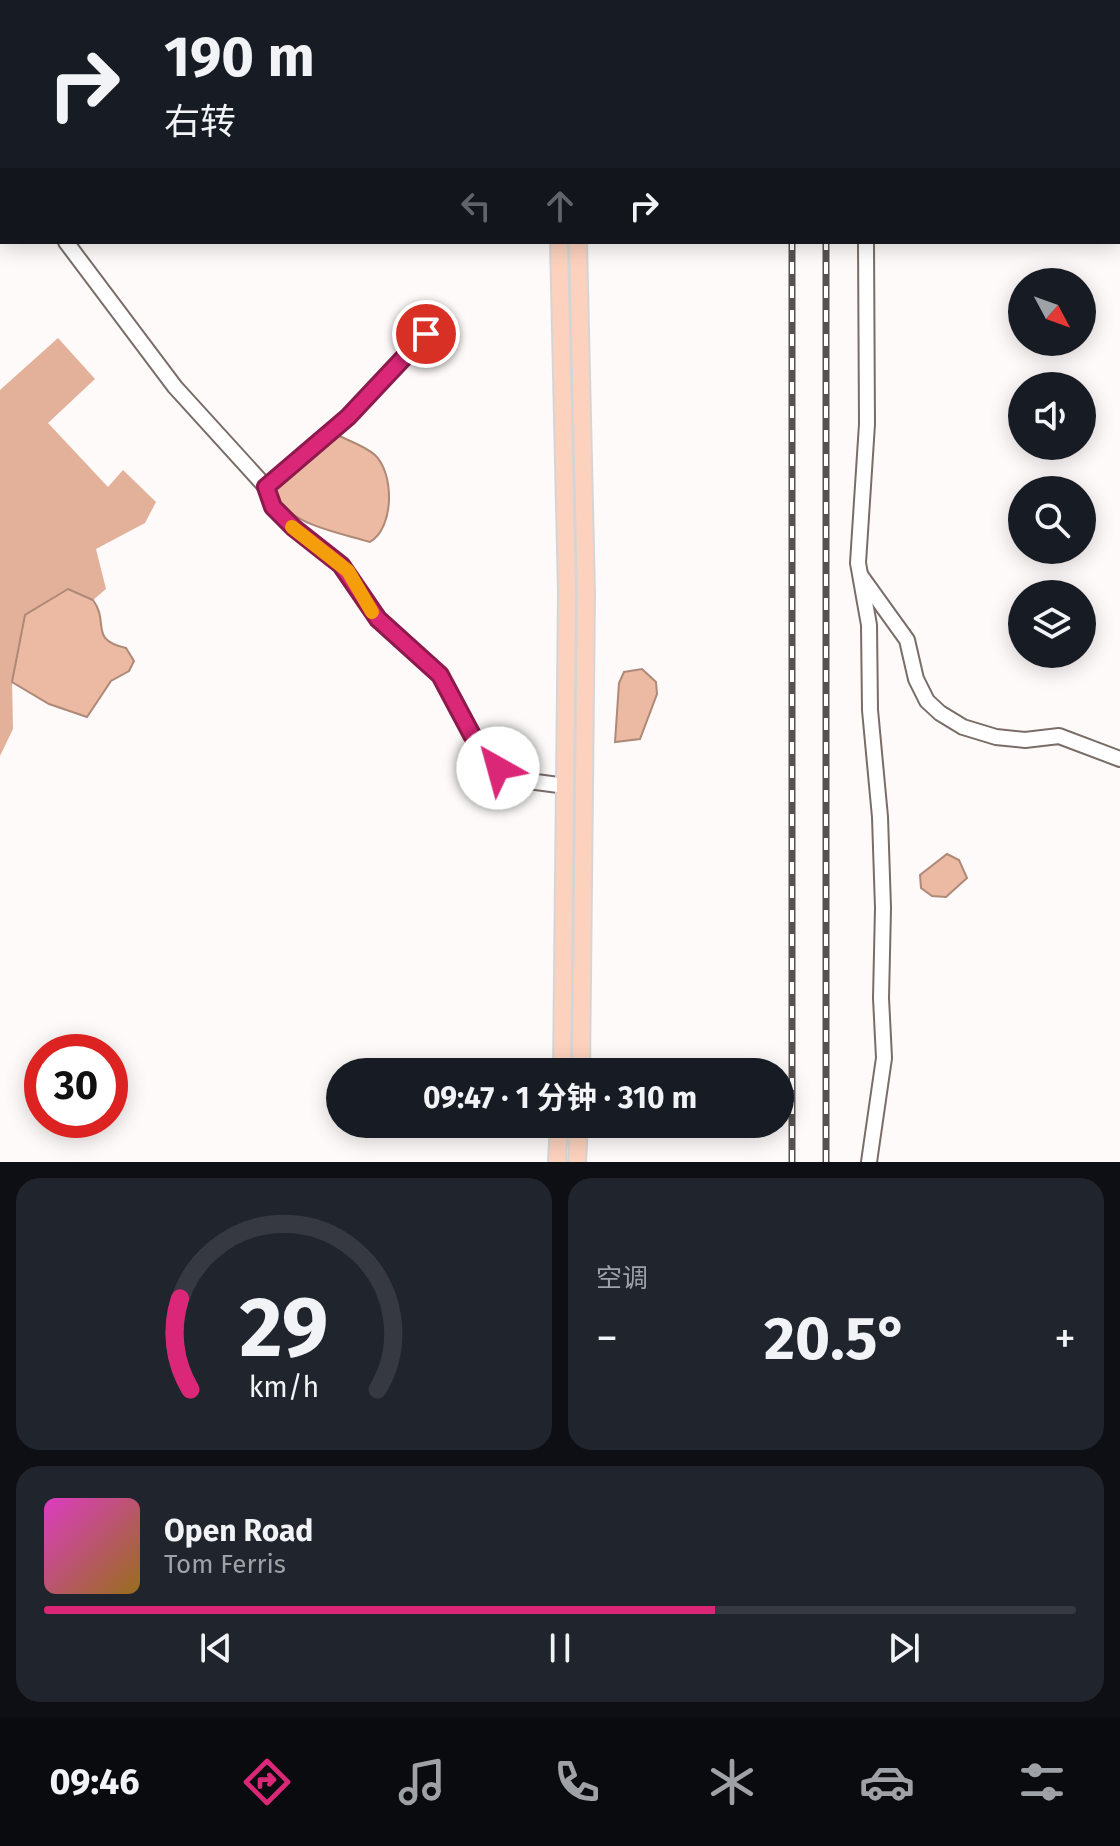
<!DOCTYPE html>
<html lang="zh">
<head>
<meta charset="utf-8">
<style>
  :root { --surface:#171b24; --page:#20242c; --text:#f1f3f6; --muted:#9ea1a6; --line:#363941; --accent:#db2777 }
  body { margin:0; font-family:"Fira Sans","Noto Sans SC",sans-serif; background:var(--page); color:var(--text); height:100vh; display:flex; flex-direction:column; font-size:30px; white-space:nowrap }
  * { box-sizing:border-box; margin:0 }
  p { font-size:26px; color:var(--muted) }
  .icon { flex:none; width:44px; height:44px; fill:none; stroke:currentColor; stroke-width:2; stroke-linecap:round; stroke-linejoin:round }
  .map { position:relative; height:1162px; overflow:hidden }
  .details { display:flex; flex-direction:column; gap:16px; padding:16px; background:#0d0f14; flex:1 }
  .details>* { flex:none }
  .guide { position:absolute; left:0px; top:0px; width:1120px; height:244px; box-shadow:0 4px 20px #0003; background:#171b24; color:var(--text); overflow:hidden }
  .needle { width:52px; rotate:131deg }
  .buttons { position:absolute; left:1008px; top:268px; display:grid; gap:16px }
  .buttons a { display:grid; place-items:center; width:88px; height:88px; border-radius:50%; background:var(--surface); box-shadow:0 4px 20px #0003; font-size:40px }
  .speed { position:absolute; left:24px; top:1034px; display:flex; gap:16px; font-size:40px; font-weight:700; text-align:center }
  .speed>* { display:grid; place-content:center; width:104px; height:104px; border-radius:50%; background:var(--surface); box-shadow:0 4px 20px #0003; line-height:1 }
  .speed .limit { border:12px solid #d22; background:#fff; color:#111 }
  .pin { position:absolute; display:grid; place-items:center; width:68px; height:68px; color:#fff; margin:-34px; border:4px solid #fff; border-radius:50%; box-shadow:0 2px 8px #0007 }
  .me { position:absolute; width:88px; margin:-44px; rotate:322deg; stroke-linejoin:round; filter:drop-shadow(0 0 6px #0008) }
  .turn { display:flex; align-items:center; gap:28px; height:168px; padding:0 32px; font-size:36px }
  .turn .icon { width:104px; height:104px; stroke-width:2.5 }
  .turn b { display:block; font-size:56px; line-height:68px }
  .lanes { display:flex; align-items:center; height:76px; padding:0 32px; background:#0003; justify-content:center; gap:40px; direction:ltr }
  .lanes .off { opacity:.35 }
  .big { font-size:60px; font-weight:700; line-height:1.1 }
  .details .card { flex:1; display:flex; flex-direction:column; justify-content:center; gap:12px; min-width:0; padding:0 28px; border-radius:24px; background:var(--page) }
  .details .dial { align-items:center; gap:0 }
  .dial svg { height:208px; overflow:visible; fill:none; stroke:var(--line); stroke-width:7; stroke-linecap:round; text-anchor:middle }
  .dial text { fill:var(--text); stroke:none }
  .song { display:flex; align-items:center; gap:24px }
  .cover { width:96px; height:96px; border-radius:12px; background:linear-gradient(135deg,hsl(310 70% 55%),hsl(40 70% 35%)) }
  .played { height:8px; border-radius:4px; background:linear-gradient(90deg,var(--accent) 65%,var(--line) 65%) }
  .keys { display:flex; justify-content:space-around; direction:ltr }
  .heat { display:flex; justify-content:space-between; align-items:center; font-size:44px; direction:ltr }
  .details .tiles { flex:1; display:grid; gap:16px; grid-template-columns:1fr 1fr }
  .card:last-child { grid-column:span 2 }
  .trip { position:absolute; left:326px; top:1058px; width:468px; height:80px; border-radius:40px; background:var(--surface); box-shadow:0 4px 20px #0003; font-weight:700; line-height:80px; text-align:center }
  .tab-bar { display:flex; height:128px; justify-content:space-around; align-items:center; background:#090b0e; color:var(--muted) }
  .tab-bar .icon { width:56px; height:56px }
  .tab-bar .active { color:var(--accent) }
  .tab-bar b { font-size:36px; color:var(--text) }
  .map>svg:first-child { display:block }
  .forest { fill:#e3b19a }
  .water { fill:#ecbaa2; stroke:#ae8978; stroke-width:2 }
  .lines { fill:none; stroke-linecap:round; stroke-linejoin:round }
  .minor-casing { stroke:#7a6d67; stroke-width:18 }
  .major-casing { stroke:#d6d5d5; stroke-width:20 }
  .minor { stroke:#fff; stroke-width:14 }
  .major { stroke:#fcd2be; stroke-width:16 }
  .rail-casing { stroke:#575250; stroke-width:7 }
  .rail { stroke:#fff; stroke-width:4; stroke-dasharray:12; stroke-linecap:butt }
  .route-casing { stroke:#8e194d; stroke-width:20 }
  .route { stroke:#db2777; stroke-width:14 }
  .slow { stroke:#f59e0b; stroke-width:14 }
</style>
</head>
<body>
<div class="map">
<svg width="1120" height="1162" viewBox="0 0 1120 1162">
  <rect width="100%" height="100%" fill="#fdfaf9"/>
  <!-- forest -->
  <path class="forest" d="M58 338 95 379 48 423 108 487 123 470 156 502 145 523 96 549 106 589 93 600 68 589 12 679 13 729 0 756V390Z"/>
  <!-- water -->
  <g class="water">
    <path d="M335 434C347 440 365 446 375 455 394 473 395 527 370 542 338 532 279 524 272 485Z"/>
    <path d="M68 589 93 600C110 623 88 639 126 648L134 661 129 671 111 681 87 717 49 704 12 682 25 615Z"/>
    <path d="M642 669 656 682 657 694 640 739 615 742 619 683 624 672Z"/>
    <path d="M947 854 959 860 967 878 946 897 932 896 921 888 920 875Z"/>
  </g>
  <g class="lines">
    <!-- minor casing -->
    <g class="minor-casing">
      <g id="minor">
        <path d="M433 0 435 2"/>
        <path d="M869 0V2"/>
        <path d="M1031 0 1034 2"/>
        <path d="M231 2 233 0"/>
        <path d="M1118 48 1120 49"/>
        <path d="M0 192 2 194"/>
        <path d="M66 242 175 387 266 487 273 507 294 528 341 565 378 619 440 675 472 735 498 768 521 780 566 786"/>
        <path d="M866 242 867 424 858 563 869 625 870 710 880 817 883 908 881 998 884 1058 869 1162"/>
        <path d="M266 487 348 417 426 334"/>
        <path d="M861 576 907 640 916 679 927 701 940 713 963 727 996 737 1025 740 1059 736 1120 759"/>
      </g>
    </g>
    <!-- major casing -->
    <g class="major-casing">
      <g id="major">
        <path d="M541 0V2"/>
        <path d="M560 0V2"/>
        <path d="M559 242 567 593 562 1072"/>
        <path d="M578 242 586 593 581 1072"/>
        <path d="M557 1162 559 1124"/>
        <path d="M577 1162 579 1124"/>
      </g>
    </g>
    <!-- minor -->
    <use href="#minor" class="minor"/>
    <!-- major -->
    <use href="#major" class="major"/>
    <!-- rail casing -->
    <g class="rail-casing">
      <g id="rail">
        <path d="M792 2V0"/>
        <path d="M826 2V0"/>
        <path d="M792 1162V242"/>
        <path d="M826 1162V242"/>
      </g>
    </g>
    <!-- rail -->
    <use href="#rail" class="rail"/>
  </g>
  <g class="lines">
    <!-- route casing -->
    <g class="route-casing">
      <path id="route" d="M426 334 348 417 266 487 273 507 294 528 341 565 378 619 440 675 472 735 498 768"/>
    </g>
    <!-- route -->
    <use href="#route" class="route"/>
    <!-- slow -->
    <path class="slow" d="M292 527 348 571 372 612"/>
  </g>
</svg>
<div class="buttons">
<a><svg class="needle" viewBox="-14 -14 28 28"><path d="M0-13l5 13h-10z" fill="#e53935"/><path d="M0 13l5-13h-10z" fill="#9ea1a6"/></svg></a>
<a><svg class="icon" aria-label="sound" viewBox="0 0 24 24"><path d="M4 9h4l5-4v14l-5-4H4zM17 9q2 3 0 6"/></svg></a>
<a><svg class="icon" aria-label="search" viewBox="0 0 24 24"><circle cx="10" cy="10" r="6"/><path d="M15 15l6 6"/></svg></a>
<a><svg class="icon" aria-label="layers" viewBox="0 0 24 24"><path d="M12 4l9 5-9 5-9-5zM3 14l9 5 9-5"/></svg></a>
</div>
<div class="speed"><div class="limit">30</div></div>
<div class="pin" style="left:426px;top:334px;background:#d93025"><svg class="icon" aria-label="arrive" viewBox="0 0 24 24"><path d="M6 21V4h12l-3 4 3 4H6"/></svg></div>
<svg class="me" style="left:498px;top:768px" viewBox="-20 -20 40 40"><circle r="19" fill="#fff"/><path d="M0-13L10 11 0 6-10 11z" fill="#db2777"/></svg>
<div class="trip">09:47 · 1 分钟 · 310 m</div>
<div class="guide">
<div class="turn"><svg class="icon" aria-label="right" viewBox="0 0 24 24"><path d="M7 20v-9h11M14 6l5 5-5 5"/></svg><div><b>190 m</b>右转</div></div>
<div class="lanes"><svg class="icon off" aria-label="left" viewBox="0 0 24 24"><path d="M17 20v-9H6M10 6l-5 5 5 5"/></svg><svg class="icon off" aria-label="ahead" viewBox="0 0 24 24"><path d="M12 20V5M6 11l6-6 6 6"/></svg><svg class="icon" aria-label="right" viewBox="0 0 24 24"><path d="M7 20v-9h11M14 6l5 5-5 5"/></svg></div>
</div>
</div>
<section class="details">
<div class="tiles">
<div class="card dial"><svg viewBox="0 0 100 80">
<path d="M14 69A42 42 0 1 1 86 69"/>
<path d="M14 69A42 42 0 0 1 10 34" stroke="#db2777"/>
<text x="50" y="56" font-size="32" font-weight="700">29</text>
<text x="50" y="72" font-size="11">km/h</text>
</svg></div>
<div class="card"><p>空调</p>
<div class="heat"><a>−</a><b class="big">20.5°</b><a>+</a></div>
</div>
<div class="card">
<div class="song"><i class="cover"></i><div><b>Open Road</b><p>Tom Ferris</p></div></div>
<div class="played"></div>
<div class="keys"><svg class="icon" aria-label="previous" viewBox="0 0 24 24"><path d="M18 5L8 12l10 7zM5 5v14"/></svg><svg class="icon" aria-label="pause" viewBox="0 0 24 24"><path d="M8 5v14M16 5v14"/></svg><svg class="icon" aria-label="next" viewBox="0 0 24 24"><path d="M6 5l10 7-10 7zM19 5v14"/></svg></div>
</div>
</div>
</section>
<nav class="tab-bar">
<b>09:46</b>
<svg class="icon active" aria-label="directions" viewBox="0 0 24 24"><path d="M12 3l9 9-9 9-9-9zM9 14v-3h6M13 9l2 2-2 2"/></svg>
<svg class="icon" aria-label="music" viewBox="0 0 24 24"><path d="M9 18V5l10-2v13"/><circle cx="6" cy="18" r="3"/><circle cx="16" cy="16" r="3"/></svg>
<svg class="icon" aria-label="phone" viewBox="0 0 24 24"><path d="M5 4h4l2 5-3 2q2 4 5 5l2-3 5 2v4C11 20 4 13 5 4z"/></svg>
<svg class="icon" aria-label="climate" viewBox="0 0 24 24"><path d="M12 3v18M4 7l16 10M4 17L20 7"/></svg>
<svg class="icon" aria-label="car" viewBox="0 0 24 24"><path d="M5 17H2v-5l4-1 3-4h7l3 4 3 1v5h-3M9 17h6M6 11h13"/><circle cx="7" cy="17" r="2"/><circle cx="17" cy="17" r="2"/></svg>
<svg class="icon" aria-label="filters" viewBox="0 0 24 24"><path d="M4 7h16M4 17h16"/><circle cx="9" cy="7" r="2"/><circle cx="15" cy="17" r="2"/></svg>
</nav>
</body>
</html>
